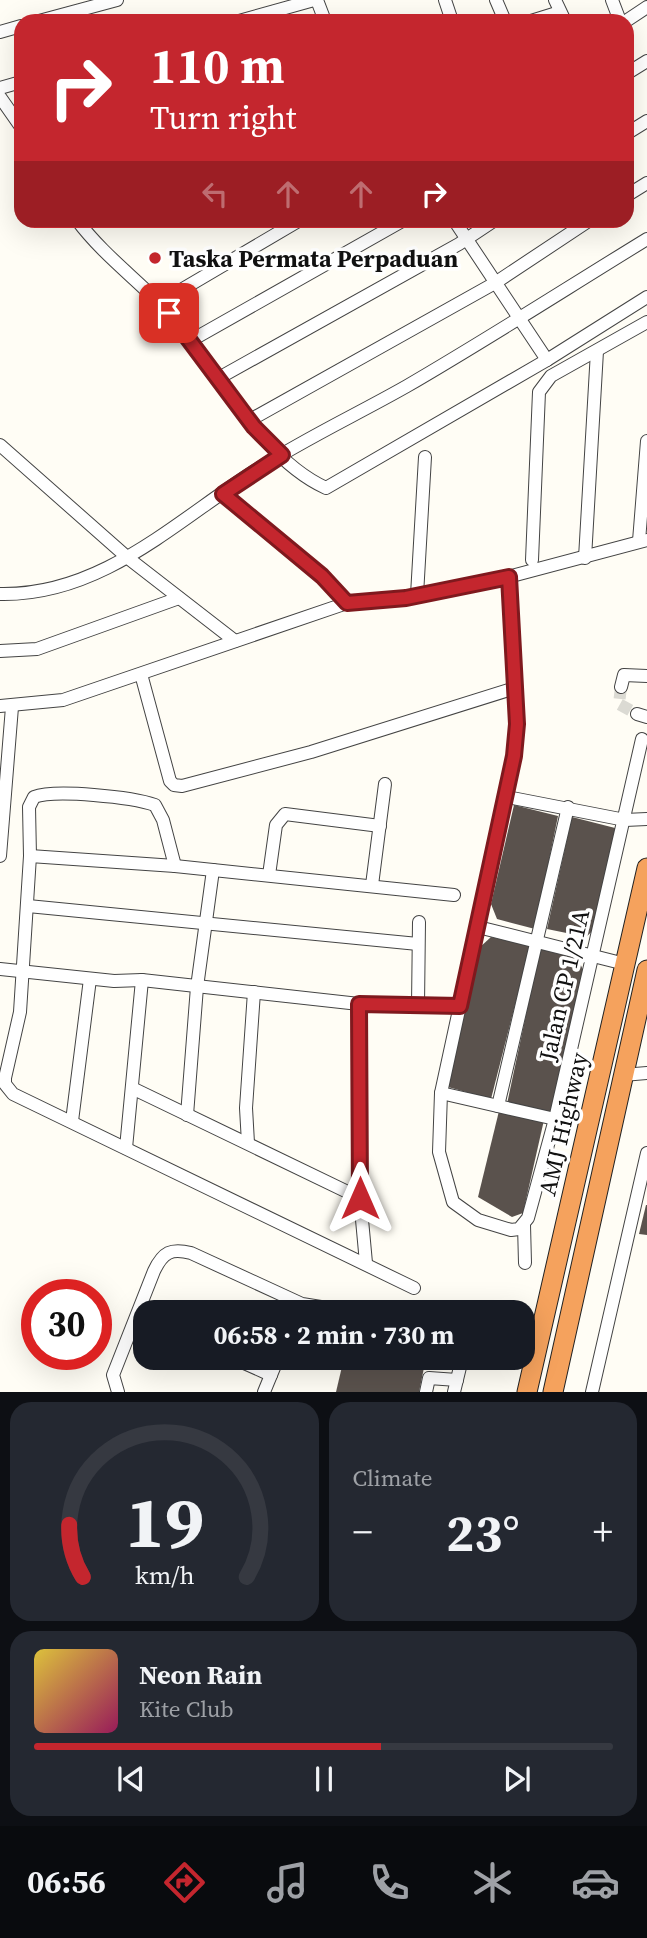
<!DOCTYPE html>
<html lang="en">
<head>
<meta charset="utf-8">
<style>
  :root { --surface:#171b24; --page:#242831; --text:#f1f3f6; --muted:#9ea1a6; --line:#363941; --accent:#c4262e }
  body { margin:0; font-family:"Source Serif 4",serif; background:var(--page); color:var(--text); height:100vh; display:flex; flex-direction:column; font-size:26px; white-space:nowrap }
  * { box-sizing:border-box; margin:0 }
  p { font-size:23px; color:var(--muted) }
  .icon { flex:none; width:38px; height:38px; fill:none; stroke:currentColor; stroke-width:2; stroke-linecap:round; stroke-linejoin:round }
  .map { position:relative; height:1392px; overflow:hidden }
  .details { display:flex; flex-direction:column; gap:10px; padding:10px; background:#0d0f14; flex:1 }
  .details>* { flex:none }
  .hud { position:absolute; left:14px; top:14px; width:620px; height:214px; border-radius:21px; box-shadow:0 7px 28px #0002; background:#c4262e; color:#fff; overflow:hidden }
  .speed { position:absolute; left:21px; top:1279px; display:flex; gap:14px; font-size:35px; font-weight:700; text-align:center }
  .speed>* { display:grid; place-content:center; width:91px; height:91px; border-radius:50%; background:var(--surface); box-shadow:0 7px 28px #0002; line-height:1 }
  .speed .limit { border:10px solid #d22; background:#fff; color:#111 }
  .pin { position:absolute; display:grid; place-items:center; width:60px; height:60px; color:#fff; margin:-30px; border-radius:14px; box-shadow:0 4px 10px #0006 }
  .me { position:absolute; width:77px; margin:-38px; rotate:0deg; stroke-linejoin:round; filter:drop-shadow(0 0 5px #0008) }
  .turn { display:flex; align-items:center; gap:24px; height:147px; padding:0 21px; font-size:32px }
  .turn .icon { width:91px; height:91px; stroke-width:2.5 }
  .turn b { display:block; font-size:49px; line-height:60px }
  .lanes { display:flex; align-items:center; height:66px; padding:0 21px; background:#0003; justify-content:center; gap:35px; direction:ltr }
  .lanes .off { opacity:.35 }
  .big { font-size:52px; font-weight:700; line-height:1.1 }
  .details .tile { flex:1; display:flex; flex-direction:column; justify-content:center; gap:10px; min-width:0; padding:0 24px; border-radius:21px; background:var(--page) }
  .details .dial { align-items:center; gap:0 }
  .dial svg { height:182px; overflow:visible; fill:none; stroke:var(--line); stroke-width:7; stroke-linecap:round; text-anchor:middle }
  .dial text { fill:var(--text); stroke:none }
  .song { display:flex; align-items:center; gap:21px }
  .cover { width:84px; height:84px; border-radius:10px; background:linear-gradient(135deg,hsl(50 70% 55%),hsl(330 70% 35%)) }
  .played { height:7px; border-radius:4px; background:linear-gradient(90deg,var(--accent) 60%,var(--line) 60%) }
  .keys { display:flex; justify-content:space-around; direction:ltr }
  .heat { display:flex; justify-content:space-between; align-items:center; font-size:38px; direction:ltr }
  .details .tiles { flex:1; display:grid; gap:10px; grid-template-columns:1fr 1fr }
  .tile:last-child { grid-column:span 2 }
  .trip { position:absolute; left:133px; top:1300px; width:402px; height:70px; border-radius:21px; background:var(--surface); box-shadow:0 7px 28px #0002; font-weight:700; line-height:70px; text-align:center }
  .tab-bar { display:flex; height:112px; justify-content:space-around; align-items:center; background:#090b0e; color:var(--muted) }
  .tab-bar .icon { width:49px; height:49px }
  .tab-bar .on { color:var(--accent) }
  .tab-bar b { font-size:32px; color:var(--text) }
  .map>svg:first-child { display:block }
  .building { fill:#5a524d }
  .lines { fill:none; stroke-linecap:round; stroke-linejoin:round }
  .minor-tunnel { stroke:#dbdad3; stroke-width:12; stroke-dasharray:12 6; stroke-linecap:butt }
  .minor-casing { stroke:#444; stroke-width:14 }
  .highway-casing { stroke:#222; stroke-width:21 }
  .minor { stroke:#fff; stroke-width:12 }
  .highway { stroke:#f5a25d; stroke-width:19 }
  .route-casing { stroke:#7f191e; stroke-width:18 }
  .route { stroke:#c4262e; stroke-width:12 }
  .poi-dot { fill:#c4262e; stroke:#fff; stroke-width:2.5 }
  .labels { text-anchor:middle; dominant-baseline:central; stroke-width:7; stroke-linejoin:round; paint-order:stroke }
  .poi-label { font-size:24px; font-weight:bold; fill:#111; stroke:#fff; text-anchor:start }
  .street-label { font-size:24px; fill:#111; stroke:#fff }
</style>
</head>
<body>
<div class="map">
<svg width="647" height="1392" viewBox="0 0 647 1392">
  <rect width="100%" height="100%" fill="#fffdf5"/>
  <!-- building -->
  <g class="building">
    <path d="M514 805 558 816 535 929 497 919 491 904Z"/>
    <path d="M572 817 619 829 598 926 586 937 547 929Z"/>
    <path d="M491 937 530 946 491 1099 448 1087 479 948Z"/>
    <path d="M540 949 578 959 585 974 550 1112 507 1104Z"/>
    <path d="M499 1111 544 1120 523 1213 512 1217 478 1197Z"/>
    <path d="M646 1205H647V1235L639 1234Z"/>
    <path d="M344 1358H426L419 1392H336Z"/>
  </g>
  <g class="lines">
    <!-- minor-tunnel -->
    <path class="minor-tunnel" d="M621 687 619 704 637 714"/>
    <!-- minor casing -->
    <g class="minor-casing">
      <g id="minor">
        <path d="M317 0 325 21"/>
        <path d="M445 0 452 21"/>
        <path d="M496 0 505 21"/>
        <path d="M555 0 565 21"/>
        <path d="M612 0 620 21"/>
        <path d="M39 21 117 0"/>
        <path d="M239 21 314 0"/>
        <path d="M531 21 560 12"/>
        <path d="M626 21 647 7"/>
        <path d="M0 32 21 26"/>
        <path d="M626 74 647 61"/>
        <path d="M0 88 21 82"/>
        <path d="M0 97 21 127"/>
        <path d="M626 134 647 121"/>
        <path d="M626 196 647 183"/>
        <path d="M77 220C103 255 138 280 167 311 218 365 256 456 326 488L547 360 647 297"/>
        <path d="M454 220 547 360"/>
        <path d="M159 303 300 220"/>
        <path d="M190 341 404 220"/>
        <path d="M217 379 459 244 495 220"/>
        <path d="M250 420 495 283 590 220"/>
        <path d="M0 445 128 558 235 641"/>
        <path d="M223 494 322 576 347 603"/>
        <path d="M639 541 647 441"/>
        <path d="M585 558 597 351"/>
        <path d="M532 560 539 392 551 376 647 322"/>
        <path d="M508 577 517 724 514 756 441 1093 439 1152 453 1202 478 1220 511 1230 519 1229 528 1218 555 1119 642 739"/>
        <path d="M0 594C100 596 174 523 253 472 302 440 356 415 407 386 488 339 567 288 647 239"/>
        <path d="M417 595 425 457"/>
        <path d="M0 651 37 649 179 598"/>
        <path d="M141 674 170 781 174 785 182 786 311 752 515 688"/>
        <path d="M621 687 624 675 647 676"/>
        <path d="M0 706 63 700 347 603 406 598 508 577 647 540"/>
        <path d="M637 714 647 717"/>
        <path d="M507 797 625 820 647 819"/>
        <path d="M0 856 12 707"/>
        <path d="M30 856 29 807 34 797C55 789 132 797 155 805L163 820 175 866"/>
        <path d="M269 875 276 825 285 814 380 826"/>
        <path d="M372 885 385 784"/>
        <path d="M28 906 418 944"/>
        <path d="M478 927 625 964"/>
        <path d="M0 969 114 981 142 980 359 1004 460 1006"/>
        <path d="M359 1004 360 1198 366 1263"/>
        <path d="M418 1005 419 922"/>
        <path d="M623 1075 647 1073"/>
        <path d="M134 1089 360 1198"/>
        <path d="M441 1093 555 1119"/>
        <path d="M498 1106 568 807"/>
        <path d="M187 1115 197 987 213 870"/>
        <path d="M72 1121 90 979"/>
        <path d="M248 1143 246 1108 254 992"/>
        <path d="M126 1148 142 980"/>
        <path d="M524 1225 525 1263"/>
        <path d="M414 1288 13 1094 5 1084V1078L20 1012 30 856 175 866 454 895"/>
        <path d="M233 1358 271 1375"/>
        <path d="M118 1392 113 1375 154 1271C163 1252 171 1248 191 1253L302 1304 352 1312"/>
        <path d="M264 1392 278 1358"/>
        <path d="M426 1392 429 1378 457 1380"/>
        <path d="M454 1392 461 1363 459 1358"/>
        <path d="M592 1392 647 1153"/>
      </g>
    </g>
    <!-- highway casing -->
    <g class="highway-casing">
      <g id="highway">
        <path d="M527 1392 647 868"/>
        <path d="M553 1392 647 970"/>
      </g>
    </g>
    <!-- minor -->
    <use href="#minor" class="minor"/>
    <!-- highway -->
    <use href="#highway" class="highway"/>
  </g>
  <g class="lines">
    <!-- route casing -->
    <g class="route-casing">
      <path id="route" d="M169 313 254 427 282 455 223 494 322 576 347 603 406 598 509 577 517 724 514 756 460 1006 359 1004 360 1198"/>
    </g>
    <!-- route -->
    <use href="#route" class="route"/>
  </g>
  <!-- markers -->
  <circle class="poi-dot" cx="155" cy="258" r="7"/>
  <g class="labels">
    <!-- poi labels -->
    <g class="poi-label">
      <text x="169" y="258">Taska Permata Perpaduan</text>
    </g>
    <!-- street labels -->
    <g class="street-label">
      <text transform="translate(564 985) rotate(-77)">Jalan CP 1/21A</text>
      <text transform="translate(563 1124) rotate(-77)">AMJ Highway</text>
    </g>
  </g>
</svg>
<div class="speed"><div class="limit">30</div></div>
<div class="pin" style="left:169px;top:313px;background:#d93025"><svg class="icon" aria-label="arrive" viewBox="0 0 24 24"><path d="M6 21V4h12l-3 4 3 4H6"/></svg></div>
<svg class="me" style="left:360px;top:1198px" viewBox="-20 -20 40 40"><path d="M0-17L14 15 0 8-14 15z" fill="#c4262e" stroke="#fff" stroke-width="4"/></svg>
<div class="trip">06:58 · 2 min · 730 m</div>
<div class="hud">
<div class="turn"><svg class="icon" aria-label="right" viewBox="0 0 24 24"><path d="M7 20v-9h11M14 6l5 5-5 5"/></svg><div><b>110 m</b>Turn right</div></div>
<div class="lanes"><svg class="icon off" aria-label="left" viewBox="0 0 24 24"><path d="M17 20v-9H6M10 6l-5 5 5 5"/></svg><svg class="icon off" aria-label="ahead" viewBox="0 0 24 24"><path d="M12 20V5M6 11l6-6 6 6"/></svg><svg class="icon off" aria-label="ahead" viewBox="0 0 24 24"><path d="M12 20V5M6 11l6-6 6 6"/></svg><svg class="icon" aria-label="right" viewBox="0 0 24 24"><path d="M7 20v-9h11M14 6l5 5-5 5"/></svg></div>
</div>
</div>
<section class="details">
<div class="tiles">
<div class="tile dial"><svg viewBox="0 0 100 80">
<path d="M14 69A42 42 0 1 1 86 69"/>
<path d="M14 69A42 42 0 0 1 8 46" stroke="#c4262e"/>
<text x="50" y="56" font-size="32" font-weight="700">19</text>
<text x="50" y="72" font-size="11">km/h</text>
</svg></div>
<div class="tile"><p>Climate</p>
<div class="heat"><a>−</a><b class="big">23°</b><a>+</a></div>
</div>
<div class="tile">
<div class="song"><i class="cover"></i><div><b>Neon Rain</b><p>Kite Club</p></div></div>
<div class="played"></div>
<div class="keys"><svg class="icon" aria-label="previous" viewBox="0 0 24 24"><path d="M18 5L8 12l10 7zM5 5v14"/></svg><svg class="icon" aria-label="pause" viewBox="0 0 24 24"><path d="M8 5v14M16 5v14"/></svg><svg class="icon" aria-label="next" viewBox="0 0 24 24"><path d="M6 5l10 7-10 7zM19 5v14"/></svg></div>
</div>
</div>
</section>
<nav class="tab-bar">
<b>06:56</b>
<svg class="icon on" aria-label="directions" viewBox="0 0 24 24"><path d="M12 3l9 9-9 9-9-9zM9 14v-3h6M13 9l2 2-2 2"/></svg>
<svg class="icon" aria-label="music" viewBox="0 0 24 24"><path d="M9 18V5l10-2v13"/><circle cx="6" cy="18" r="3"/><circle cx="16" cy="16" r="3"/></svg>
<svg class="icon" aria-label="phone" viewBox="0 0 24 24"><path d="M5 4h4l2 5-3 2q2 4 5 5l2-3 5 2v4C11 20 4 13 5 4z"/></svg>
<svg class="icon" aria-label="climate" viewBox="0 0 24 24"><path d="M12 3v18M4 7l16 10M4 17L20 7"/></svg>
<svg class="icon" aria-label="car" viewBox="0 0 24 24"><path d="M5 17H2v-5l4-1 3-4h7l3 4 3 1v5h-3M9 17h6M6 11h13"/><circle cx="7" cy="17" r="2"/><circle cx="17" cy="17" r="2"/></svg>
</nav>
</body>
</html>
